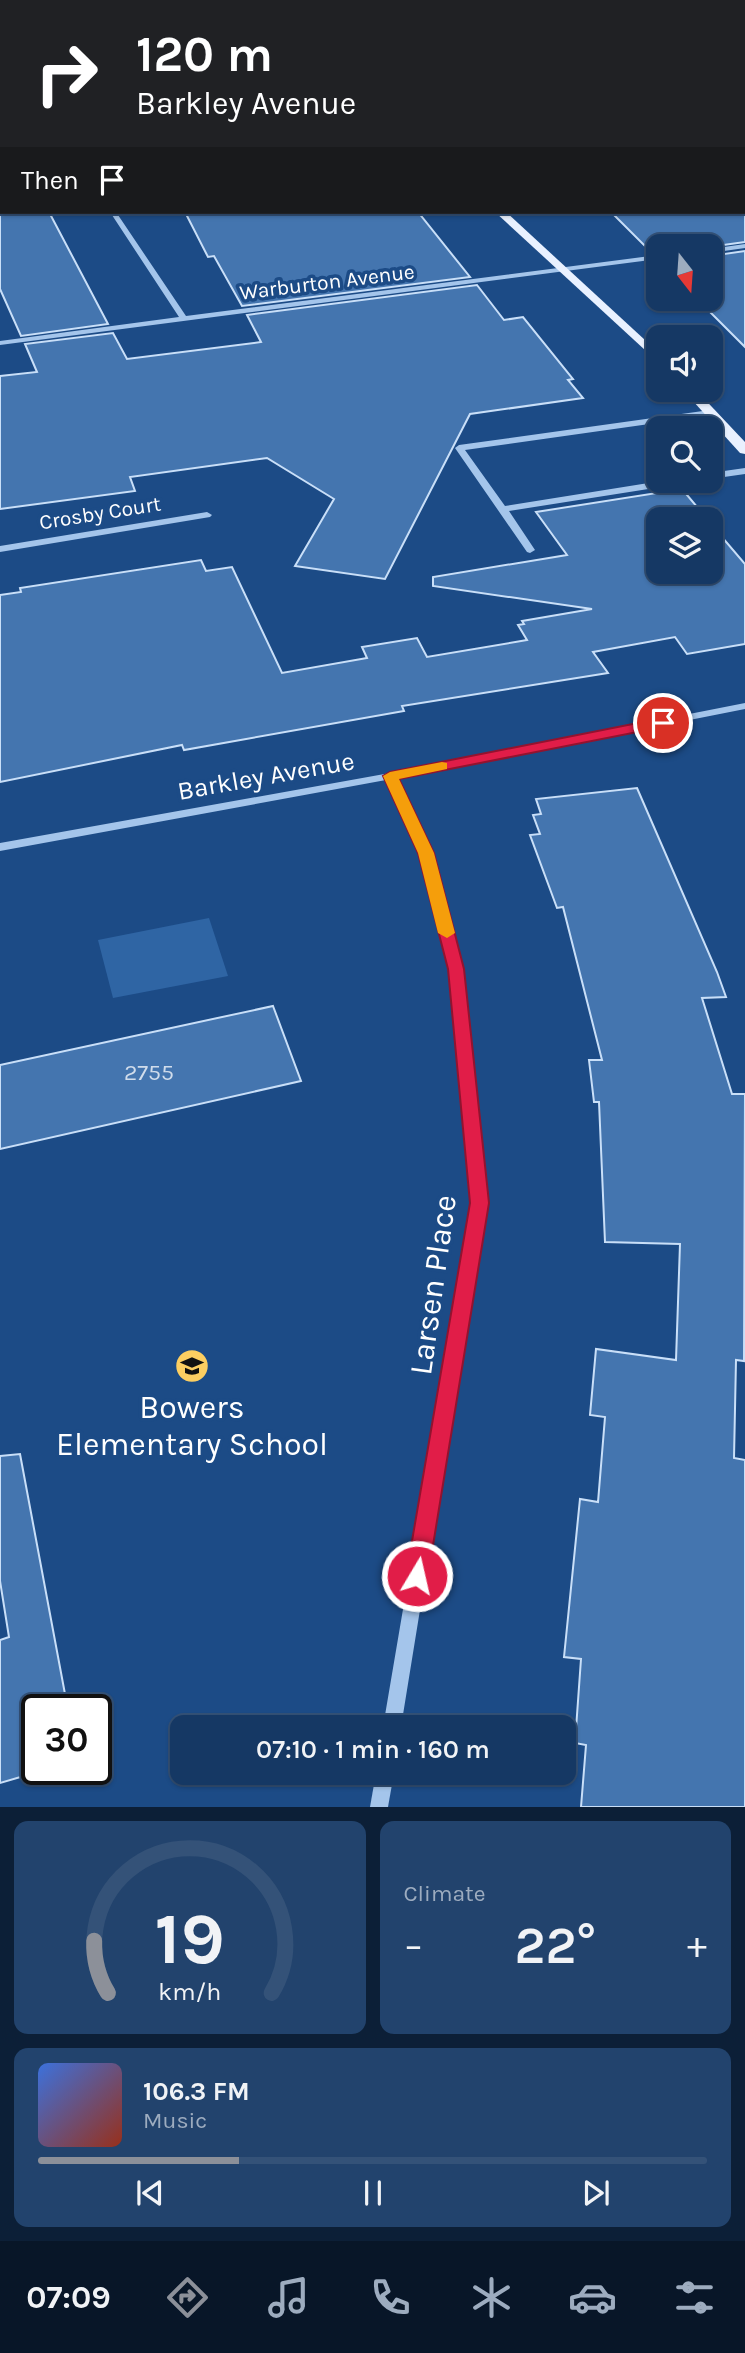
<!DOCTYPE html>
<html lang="en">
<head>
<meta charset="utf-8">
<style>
  :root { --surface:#153864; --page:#22436d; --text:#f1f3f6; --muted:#9dacbf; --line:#345278; --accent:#8c9099 }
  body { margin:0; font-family:Karla,sans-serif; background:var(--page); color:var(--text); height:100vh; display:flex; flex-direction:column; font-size:26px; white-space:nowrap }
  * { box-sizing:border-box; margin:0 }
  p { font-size:23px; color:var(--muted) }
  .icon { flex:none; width:38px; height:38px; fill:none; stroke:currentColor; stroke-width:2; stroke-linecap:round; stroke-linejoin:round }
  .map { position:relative; height:1807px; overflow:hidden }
  .panel { display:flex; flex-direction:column; gap:14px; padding:14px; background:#0c1f37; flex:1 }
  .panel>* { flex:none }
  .guide { position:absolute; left:0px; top:0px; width:746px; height:214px; box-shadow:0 2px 5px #0004,0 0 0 2px var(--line); background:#202124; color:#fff; overflow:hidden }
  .needle { width:46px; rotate:163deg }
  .buttons { position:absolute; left:646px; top:234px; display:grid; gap:14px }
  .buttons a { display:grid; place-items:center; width:77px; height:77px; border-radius:14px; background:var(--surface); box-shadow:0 2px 5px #0004,0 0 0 2px var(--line); font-size:35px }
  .speed { position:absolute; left:21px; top:1694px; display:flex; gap:14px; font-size:35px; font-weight:700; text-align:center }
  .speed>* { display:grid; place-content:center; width:91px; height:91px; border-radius:50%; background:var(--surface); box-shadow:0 2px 5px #0004,0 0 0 2px var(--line); line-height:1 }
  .speed .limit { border:4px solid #111; border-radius:10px; background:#fff; color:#111 }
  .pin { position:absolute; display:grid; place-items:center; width:60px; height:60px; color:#fff; margin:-30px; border:4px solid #fff; border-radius:50%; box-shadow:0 2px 7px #0007 }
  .me { position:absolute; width:77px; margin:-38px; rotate:9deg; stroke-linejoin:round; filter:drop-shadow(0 0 5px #0008) }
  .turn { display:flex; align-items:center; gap:24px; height:147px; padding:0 21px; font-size:32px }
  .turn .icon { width:91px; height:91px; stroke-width:2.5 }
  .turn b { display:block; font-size:49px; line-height:60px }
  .then { display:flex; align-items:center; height:66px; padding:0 21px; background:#0003; gap:14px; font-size:26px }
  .big { font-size:52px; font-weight:600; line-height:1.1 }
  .panel .tile { flex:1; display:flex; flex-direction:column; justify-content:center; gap:10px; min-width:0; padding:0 24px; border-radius:14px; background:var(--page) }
  .panel .dial { align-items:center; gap:0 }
  .dial svg { height:182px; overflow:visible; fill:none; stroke:var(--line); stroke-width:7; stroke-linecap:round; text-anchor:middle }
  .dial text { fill:var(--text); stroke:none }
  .song { display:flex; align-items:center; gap:21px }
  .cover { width:84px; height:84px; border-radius:10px; background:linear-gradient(135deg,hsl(220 70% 55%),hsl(10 70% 35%)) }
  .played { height:7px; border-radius:4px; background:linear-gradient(90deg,var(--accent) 30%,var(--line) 30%) }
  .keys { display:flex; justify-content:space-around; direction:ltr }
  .heat { display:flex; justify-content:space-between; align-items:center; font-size:38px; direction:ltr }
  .panel .tiles { flex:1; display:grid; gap:14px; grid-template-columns:1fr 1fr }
  .tile:last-child { grid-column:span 2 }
  .trip { position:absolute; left:170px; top:1715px; width:406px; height:70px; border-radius:14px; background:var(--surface); box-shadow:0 2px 5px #0004,0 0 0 2px var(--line); font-weight:600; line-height:70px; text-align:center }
  .tab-bar { display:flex; height:112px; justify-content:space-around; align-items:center; background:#081628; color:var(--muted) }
  .tab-bar .icon { width:49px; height:49px }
  .tab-bar .current { color:var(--accent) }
  .tab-bar b { font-size:32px; color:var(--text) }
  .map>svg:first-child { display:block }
  .green { fill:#2f65a4 }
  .building { fill:#4475af; stroke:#c9dff8; stroke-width:2 }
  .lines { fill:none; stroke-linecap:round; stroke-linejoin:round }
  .minor { fill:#a4c5eb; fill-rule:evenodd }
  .major { fill:#e9f1ff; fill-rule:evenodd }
  .route { fill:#e11d48; stroke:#92132f; stroke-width:2 }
  .slow { fill:#f59e0b }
  .labels { text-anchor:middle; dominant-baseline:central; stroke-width:7; stroke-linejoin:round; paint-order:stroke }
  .far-street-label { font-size:21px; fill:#fff; stroke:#1c4b86 }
  .number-label { font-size:23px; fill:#d0dceb }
  .street-label { font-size:26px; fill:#fff; stroke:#1c4b86 }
  .near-street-label { font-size:32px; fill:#fff; stroke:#1c4b86 }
  .near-poi-label { font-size:32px; fill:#fff; stroke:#1c4b86 }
</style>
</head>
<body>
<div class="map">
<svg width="745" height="1807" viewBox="0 0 745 1807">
  <rect width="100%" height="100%" fill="#1c4b86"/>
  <!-- green -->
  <path class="green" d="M209 918 228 976 113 998 98 940Z"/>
  <!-- building -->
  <g class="building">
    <path d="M0 212H49L108 324 21 336 0 289Z"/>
    <path d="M185 212H418L470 277 242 306 214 256 208 257Z"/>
    <path d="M611 212H745V242L709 247H658V253H652Z"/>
    <path d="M745 251V347L697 299H710V256Z"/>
    <path d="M477 285 504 320 523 317 573 379 568 380 583 398 470 414 385 579 295 566 334 499 267 458 130 477 135 491 0 509V376L37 372 25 344 113 333 127 359 261 342 247 315Z"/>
    <path d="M682 489 708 520H658V572H710V523L745 564V644L687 654 675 637 593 652 608 673 402 706 404 711 184 750 182 745 0 782V595L21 592 20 588 201 560 206 571 232 567 282 673 367 658 362 647 417 638 427 657 527 640 518 625 524 624 522 621 592 609 433 586V577L567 555 536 512Z"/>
    <path d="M637 788 717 972 726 997 702 998 732 1094H745L744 1361 736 1360 734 1458 745 1460V1807H581L586 1745 575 1743 581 1659 564 1657 580 1499 598 1502 605 1417 590 1415 596 1349 676 1360 680 1244 605 1242 599 1102H594L589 1060H602L563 907 557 908 530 835 540 834 533 815 541 814 536 799Z"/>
    <path d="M273 1006 301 1081 0 1149V1065Z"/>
    <path d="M20 1454 68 1710H31L37 1769 41 1771 0 1783V1640L9 1637 0 1581V1456Z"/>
  </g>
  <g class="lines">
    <!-- minor -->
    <g class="minor">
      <path d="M290 0H306L285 2Z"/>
      <path d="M543 0H549L551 2H545Z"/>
      <path d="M702 0H708L710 2H704Z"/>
      <path d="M744 26 745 27V31L744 30Z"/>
      <rect x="0" y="80" width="2" height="4"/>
      <path d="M110 212H116L186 316 658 255V259L0 345V341L179 317Z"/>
      <path d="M745 244V248L710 253V249Z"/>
      <path d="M710 410 714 413 713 415 465 450 505 506 661 481H684L680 484 509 511 535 550 530 553 527 552 455 448 459 445Z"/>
      <path d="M745 468V474L710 479V473Z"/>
      <path d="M207 512 212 515 210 517 0 552V546Z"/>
      <path d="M745 703V709L397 778 432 853 462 969 486 1203 401 1727H383L472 1203 450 969 420 853 386 780 0 851V843L390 773Z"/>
      <path d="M376 1773H394L388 1807H370Z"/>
    </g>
    <!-- major -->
    <g class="major">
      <path d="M283 0H292L293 2H284Z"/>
      <path d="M495 212H506L658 352V362Z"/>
      <path d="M683 390H696L745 442V454L740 453Z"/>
    </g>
  </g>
  <!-- route -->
  <path class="route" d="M663 718 668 720V726L399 779 434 853 464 969 489 1203 428 1576 425 1584 417 1587 409 1584 406 1576 470 1203 448 969 418 853 383 776 390 772Z"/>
  <!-- slow -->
  <path class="slow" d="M442 762 447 763V769L399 779 434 853 455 933 447 938 438 933 418 853 383 776 390 772Z"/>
  <!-- icons -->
  <defs>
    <g id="school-disc" transform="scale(1.75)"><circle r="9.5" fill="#fcce61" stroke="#1c4b86"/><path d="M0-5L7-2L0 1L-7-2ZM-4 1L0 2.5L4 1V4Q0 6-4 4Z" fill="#111"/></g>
  </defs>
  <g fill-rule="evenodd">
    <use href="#school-disc" x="192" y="1366"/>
  </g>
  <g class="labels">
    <!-- far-street labels -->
    <g class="far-street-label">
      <text transform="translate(327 282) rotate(-7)">Warburton Avenue</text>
      <text transform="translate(100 513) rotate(-9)">Crosby Court</text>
    </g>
    <!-- number labels -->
    <g class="number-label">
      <text x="149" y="1072">2755</text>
    </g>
    <!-- street labels -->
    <g class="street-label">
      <text transform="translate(266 776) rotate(-10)">Barkley Avenue</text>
    </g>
    <!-- near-street labels -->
    <g class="near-street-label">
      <text transform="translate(433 1285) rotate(-82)">Larsen Place</text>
    </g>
    <!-- near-poi labels -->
    <g class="near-poi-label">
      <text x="192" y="1407">Bowers<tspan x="192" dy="37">Elementary School</tspan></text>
    </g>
  </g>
</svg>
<div class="buttons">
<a><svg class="needle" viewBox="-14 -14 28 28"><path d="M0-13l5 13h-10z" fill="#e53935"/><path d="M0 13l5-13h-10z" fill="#9dacbf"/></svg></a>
<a><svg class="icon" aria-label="sound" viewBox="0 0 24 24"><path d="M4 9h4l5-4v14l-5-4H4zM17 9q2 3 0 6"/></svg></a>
<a><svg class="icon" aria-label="search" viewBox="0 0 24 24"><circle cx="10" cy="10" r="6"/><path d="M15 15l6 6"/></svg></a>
<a><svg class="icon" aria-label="layers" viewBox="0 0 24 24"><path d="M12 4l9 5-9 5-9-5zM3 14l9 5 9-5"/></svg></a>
</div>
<div class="speed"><div class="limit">30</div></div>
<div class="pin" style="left:663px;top:723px;background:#d93025"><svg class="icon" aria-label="arrive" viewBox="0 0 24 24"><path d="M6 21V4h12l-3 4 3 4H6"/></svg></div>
<svg class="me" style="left:417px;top:1576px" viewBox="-20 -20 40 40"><circle r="17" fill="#e11d48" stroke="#fff" stroke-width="3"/><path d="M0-11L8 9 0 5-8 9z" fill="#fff"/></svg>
<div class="trip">07:10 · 1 min · 160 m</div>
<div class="guide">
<div class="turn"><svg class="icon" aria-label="right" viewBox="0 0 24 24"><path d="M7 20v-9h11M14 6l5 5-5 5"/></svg><div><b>120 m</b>Barkley Avenue</div></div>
<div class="then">Then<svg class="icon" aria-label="arrive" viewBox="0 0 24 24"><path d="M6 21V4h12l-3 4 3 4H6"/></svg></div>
</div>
</div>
<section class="panel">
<div class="tiles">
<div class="tile dial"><svg viewBox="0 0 100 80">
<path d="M14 69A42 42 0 1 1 86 69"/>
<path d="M14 69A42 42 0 0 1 8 46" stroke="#8c9099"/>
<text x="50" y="56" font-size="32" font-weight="700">19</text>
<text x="50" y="72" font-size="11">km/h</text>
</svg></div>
<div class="tile"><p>Climate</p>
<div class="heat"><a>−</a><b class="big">22°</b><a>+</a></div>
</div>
<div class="tile">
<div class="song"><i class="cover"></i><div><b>106.3 FM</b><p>Music</p></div></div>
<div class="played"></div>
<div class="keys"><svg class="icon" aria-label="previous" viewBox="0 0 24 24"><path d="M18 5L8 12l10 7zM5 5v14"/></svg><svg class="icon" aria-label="pause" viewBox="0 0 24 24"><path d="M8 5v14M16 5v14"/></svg><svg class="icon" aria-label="next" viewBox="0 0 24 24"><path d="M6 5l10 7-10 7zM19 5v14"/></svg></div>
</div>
</div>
</section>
<nav class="tab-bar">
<b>07:09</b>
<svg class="icon current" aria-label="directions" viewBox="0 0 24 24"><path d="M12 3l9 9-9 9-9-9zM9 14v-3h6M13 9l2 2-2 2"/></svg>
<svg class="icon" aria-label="music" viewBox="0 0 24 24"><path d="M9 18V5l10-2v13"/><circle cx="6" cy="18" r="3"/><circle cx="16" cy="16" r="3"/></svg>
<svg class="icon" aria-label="phone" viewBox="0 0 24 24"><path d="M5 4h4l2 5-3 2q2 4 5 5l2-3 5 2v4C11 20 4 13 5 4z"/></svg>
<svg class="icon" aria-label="climate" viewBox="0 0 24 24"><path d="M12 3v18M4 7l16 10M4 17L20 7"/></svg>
<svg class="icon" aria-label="car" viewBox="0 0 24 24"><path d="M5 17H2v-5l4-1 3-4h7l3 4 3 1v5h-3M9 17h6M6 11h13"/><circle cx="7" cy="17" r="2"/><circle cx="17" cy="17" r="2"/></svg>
<svg class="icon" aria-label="filters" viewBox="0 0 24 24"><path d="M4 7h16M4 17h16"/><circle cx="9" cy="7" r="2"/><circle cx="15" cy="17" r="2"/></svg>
</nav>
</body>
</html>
